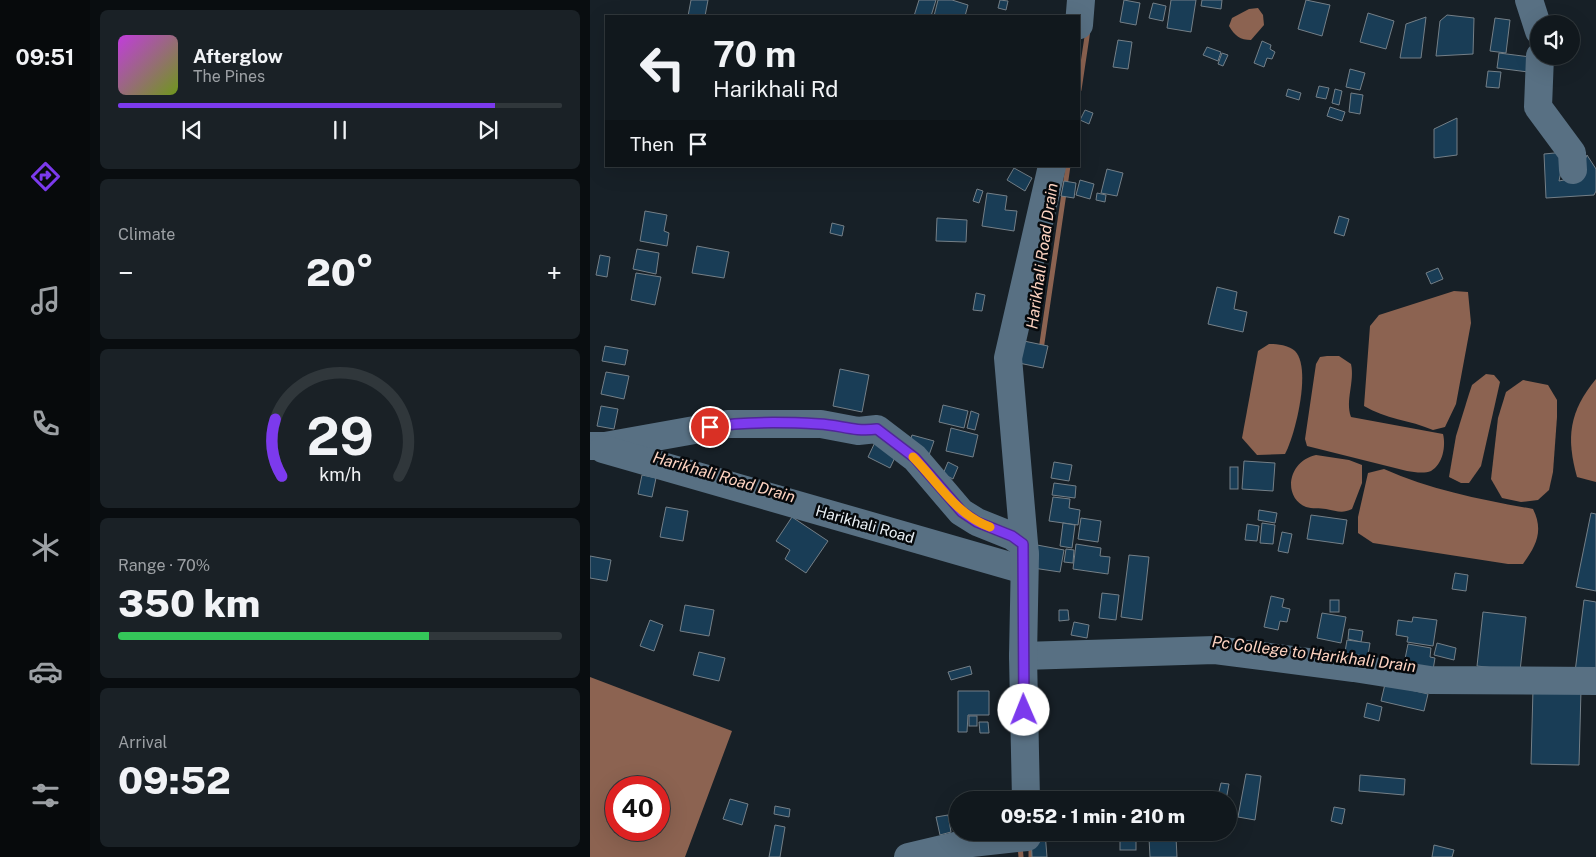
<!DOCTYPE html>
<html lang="en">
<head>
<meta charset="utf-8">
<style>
  :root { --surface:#11181d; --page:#1a2126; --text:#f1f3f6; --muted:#9ca0a4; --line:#30373b; --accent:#7c3aed }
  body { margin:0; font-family:"Public Sans",sans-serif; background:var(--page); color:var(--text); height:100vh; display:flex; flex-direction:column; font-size:19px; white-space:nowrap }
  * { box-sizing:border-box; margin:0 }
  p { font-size:16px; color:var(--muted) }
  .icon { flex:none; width:28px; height:28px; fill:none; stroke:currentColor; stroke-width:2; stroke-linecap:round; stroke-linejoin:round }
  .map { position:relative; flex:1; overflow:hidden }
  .sheet { display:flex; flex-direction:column; gap:10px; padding:10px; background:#090d10; width:500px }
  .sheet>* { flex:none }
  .hud { position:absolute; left:15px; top:15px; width:475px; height:152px; border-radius:0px; box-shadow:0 5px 20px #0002,0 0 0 1px var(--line); background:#11181d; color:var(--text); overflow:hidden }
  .controls { position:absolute; left:940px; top:15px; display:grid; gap:10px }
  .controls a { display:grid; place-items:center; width:50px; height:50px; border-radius:50%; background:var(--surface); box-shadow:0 5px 20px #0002,0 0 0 1px var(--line); font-size:25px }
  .speed { position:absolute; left:15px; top:776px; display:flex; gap:10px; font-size:25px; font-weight:700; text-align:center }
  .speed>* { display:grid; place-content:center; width:65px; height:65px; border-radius:50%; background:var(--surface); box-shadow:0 5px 20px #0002,0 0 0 1px var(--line); line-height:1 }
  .speed .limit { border:8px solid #d22; background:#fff; color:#111 }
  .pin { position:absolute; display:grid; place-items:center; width:42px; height:42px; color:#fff; margin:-21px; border:2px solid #fff; border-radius:50%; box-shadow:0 1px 5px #0007 }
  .me { position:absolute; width:55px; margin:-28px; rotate:359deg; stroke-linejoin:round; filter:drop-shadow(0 0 4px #0008) }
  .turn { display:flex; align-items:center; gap:18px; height:105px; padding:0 25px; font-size:22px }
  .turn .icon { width:65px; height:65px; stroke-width:2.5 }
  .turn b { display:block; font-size:35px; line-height:42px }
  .then { display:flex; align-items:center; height:48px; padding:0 25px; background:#0003; gap:10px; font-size:19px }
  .big { font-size:38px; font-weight:800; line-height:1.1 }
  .sheet .card { flex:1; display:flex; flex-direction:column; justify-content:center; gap:8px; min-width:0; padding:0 18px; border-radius:8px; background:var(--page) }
  .sheet .dial { align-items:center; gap:0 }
  .dial svg { height:130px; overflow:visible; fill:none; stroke:var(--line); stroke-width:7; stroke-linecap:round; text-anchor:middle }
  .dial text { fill:var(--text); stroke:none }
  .song { display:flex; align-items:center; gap:15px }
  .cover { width:60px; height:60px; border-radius:8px; background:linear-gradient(135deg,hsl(290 70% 55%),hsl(80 70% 35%)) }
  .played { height:5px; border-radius:2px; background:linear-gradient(90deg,var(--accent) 85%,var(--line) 85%) }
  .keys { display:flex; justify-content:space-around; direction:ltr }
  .heat { display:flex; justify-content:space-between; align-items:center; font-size:28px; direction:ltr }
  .charge { height:8px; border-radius:4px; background:linear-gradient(90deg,#34c759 70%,var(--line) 0) }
  .trip { position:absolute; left:359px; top:791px; width:288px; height:50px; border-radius:25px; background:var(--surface); box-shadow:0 5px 20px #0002,0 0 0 1px var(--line); font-weight:800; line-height:50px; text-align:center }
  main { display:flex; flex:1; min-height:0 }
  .tab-bar { display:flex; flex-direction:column; width:90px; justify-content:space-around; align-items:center; background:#070a0c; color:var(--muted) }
  .tab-bar .icon { width:35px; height:35px }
  .tab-bar .selected { color:var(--accent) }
  .tab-bar b { font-size:22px; color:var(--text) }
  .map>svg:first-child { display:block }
  .water { fill:#8c6351; fill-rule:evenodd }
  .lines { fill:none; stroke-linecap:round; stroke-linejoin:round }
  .stream { stroke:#8c6351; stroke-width:5 }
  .building { fill:#193d56; stroke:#747f87 }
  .secondary { stroke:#587083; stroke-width:28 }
  .route-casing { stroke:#51269a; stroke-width:12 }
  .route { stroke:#7c3aed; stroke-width:9 }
  .slow { stroke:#f59e0b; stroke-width:9 }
  .labels { text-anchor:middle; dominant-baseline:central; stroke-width:5; stroke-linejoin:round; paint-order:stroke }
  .street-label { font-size:15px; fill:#ebf1f6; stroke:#06090c }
  .water-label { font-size:16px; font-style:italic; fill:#fed3c1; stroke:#06090c }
</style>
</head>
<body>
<main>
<nav class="tab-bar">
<b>09:51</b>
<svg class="icon selected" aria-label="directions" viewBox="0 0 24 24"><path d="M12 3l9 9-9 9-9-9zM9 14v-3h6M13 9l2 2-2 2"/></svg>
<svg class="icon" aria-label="music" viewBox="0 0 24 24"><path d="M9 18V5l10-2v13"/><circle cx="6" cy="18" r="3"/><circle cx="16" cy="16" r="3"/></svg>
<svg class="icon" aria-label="phone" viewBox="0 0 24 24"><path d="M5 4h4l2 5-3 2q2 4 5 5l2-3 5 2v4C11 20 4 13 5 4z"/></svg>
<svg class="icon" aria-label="climate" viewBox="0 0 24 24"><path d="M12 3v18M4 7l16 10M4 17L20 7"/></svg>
<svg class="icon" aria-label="car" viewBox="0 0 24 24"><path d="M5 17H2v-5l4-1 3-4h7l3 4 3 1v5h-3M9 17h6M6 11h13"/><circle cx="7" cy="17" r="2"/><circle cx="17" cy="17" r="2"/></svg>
<svg class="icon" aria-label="filters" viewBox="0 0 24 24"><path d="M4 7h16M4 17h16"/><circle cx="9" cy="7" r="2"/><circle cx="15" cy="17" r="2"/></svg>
</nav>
<section class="sheet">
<div class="card">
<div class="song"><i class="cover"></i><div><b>Afterglow</b><p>The Pines</p></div></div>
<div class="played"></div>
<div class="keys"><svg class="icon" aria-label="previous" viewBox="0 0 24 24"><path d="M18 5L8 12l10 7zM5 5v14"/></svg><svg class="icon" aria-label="pause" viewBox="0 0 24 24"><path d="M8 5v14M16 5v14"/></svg><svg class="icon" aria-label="next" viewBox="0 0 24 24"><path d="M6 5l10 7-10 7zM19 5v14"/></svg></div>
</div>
<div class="card"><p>Climate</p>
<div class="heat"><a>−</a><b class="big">20°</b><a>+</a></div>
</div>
<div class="card dial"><svg viewBox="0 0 100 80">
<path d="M14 69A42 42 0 1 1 86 69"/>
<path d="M14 69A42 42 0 0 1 10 34" stroke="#7c3aed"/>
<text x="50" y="56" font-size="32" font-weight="700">29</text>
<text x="50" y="72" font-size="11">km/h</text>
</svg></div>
<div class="card"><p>Range · 70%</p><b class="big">350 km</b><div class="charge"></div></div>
<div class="card"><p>Arrival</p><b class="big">09:52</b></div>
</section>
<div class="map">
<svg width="1006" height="857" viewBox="0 0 1006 857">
  <rect width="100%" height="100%" fill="#172027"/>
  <!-- water -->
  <g class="water">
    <path d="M668 8 673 15 674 25 661 40C650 40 645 36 639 26L642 18 659 9Z"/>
    <path d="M864 291 878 292 881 323 866 404 855 427 843 430C820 420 795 419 774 406L780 326 789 315Z"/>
    <path d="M679 344C687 344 698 345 705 351 722 368 705 436 695 454L667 455 652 438 668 351Z"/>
    <path d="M737 356H749L761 364C765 382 755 400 761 417L853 434C856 446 853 464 841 471 834 474 824 472 817 471L717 446 715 439 726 364 730 357Z"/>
    <path d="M896 374 904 375 910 382 891 466 879 483H871L859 477 866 436 879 394 882 385Z"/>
    <path d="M1006 379V482L987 477C976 437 979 412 1006 379Z"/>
    <path d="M933 380 958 385 967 400V417L963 472 959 490 948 500 931 502 912 498 901 479 908 418 916 392Z"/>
    <path d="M726 455 759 460 772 465V483L762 509C752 514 747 511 736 509 730 508 722 509 716 507 692 497 698 461 726 455Z"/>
    <path d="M794 469C840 490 893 500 943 509 954 531 946 546 933 564H918L783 543 768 533V517L778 473Z"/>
    <path d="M0 677 142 731 95 857H0ZM26 788H69V830H26Z"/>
  </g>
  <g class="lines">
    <!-- stream -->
    <g class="stream">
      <path d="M489 90 498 30"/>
      <path d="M451 350 478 166"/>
      <path d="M430 845 431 857"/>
      <path d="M441 845V857"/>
    </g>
  </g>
  <!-- building -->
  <g class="building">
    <path d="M101 0H118L115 16H98Z"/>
    <path d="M329 0H346L341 16H324Z"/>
    <path d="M348 0H362L378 5 375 16H344Z"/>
    <path d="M410 0 418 1 416 10 408 8Z"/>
    <path d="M534 0 550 3 546 25 530 22Z"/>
    <path d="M581 0H606L601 32 577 28Z"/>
    <path d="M612 0H632L631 9 611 6Z"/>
    <path d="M716 0 740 5 732 36 708 29Z"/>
    <path d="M563 3 576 6 573 21 559 18Z"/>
    <path d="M778 13 804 21 796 49 770 42Z"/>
    <path d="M857 15 884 18 883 54 846 56 850 21Z"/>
    <path d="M836 17 831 58H810L816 24Z"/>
    <path d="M905 18 920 20 916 53 900 51Z"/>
    <path d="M528 40 542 42 538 69 523 67Z"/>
    <path d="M672 41 681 45 680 49 685 52 682 59 677 58 674 67 664 63Z"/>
    <path d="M617 47 631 52 628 61 613 55Z"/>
    <path d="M632 53 638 55 633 66 628 64Z"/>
    <path d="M909 53 948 58 946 73 907 68Z"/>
    <path d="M760 69 775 73 770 90 756 87Z"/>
    <path d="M898 71 911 72 909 88 896 87Z"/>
    <path d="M729 86 739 88 736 99 726 97Z"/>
    <path d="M698 89 711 93 709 100 696 96Z"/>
    <path d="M745 89 752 91 749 105 742 103Z"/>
    <path d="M761 93 773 95 770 114 759 112Z"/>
    <path d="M740 107 755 112 752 121 737 116Z"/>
    <path d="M495 110 503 113 499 124 490 120Z"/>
    <path d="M867 118V155L844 158V129Z"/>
    <path d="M975 152 969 181 988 177 997 155 1006 169V191L1004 195 956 198 954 154Z"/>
    <path d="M424 168 442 178 435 191 417 180Z"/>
    <path d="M517 169 533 173 527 196 511 193Z"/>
    <path d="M490 180 504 184 500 199 486 195Z"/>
    <path d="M474 181 486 183 484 198 471 196Z"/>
    <path d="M387 189 393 191 389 203 383 201Z"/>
    <path d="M397 193 417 196 415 210 427 211 424 231 392 226Z"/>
    <path d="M507 193 516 195 515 202 506 200Z"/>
    <path d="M55 211 77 215 74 231 79 233 77 246 50 241Z"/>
    <path d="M749 216 759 219 754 236 744 233Z"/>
    <path d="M347 218 377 220 376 242 346 241Z"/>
    <path d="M242 223 254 226 252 236 240 233Z"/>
    <path d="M107 246 139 252 134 278 102 273Z"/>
    <path d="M47 249 69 253 66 274 43 269Z"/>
    <path d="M10 255 20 257 17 277 6 275Z"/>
    <path d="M848 268 853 279 841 284 836 273Z"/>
    <path d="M46 273 71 277 65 305 41 300Z"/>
    <path d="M627 287 647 292 644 309 657 312 653 332 618 324Z"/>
    <path d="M386 293 395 295 392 311 383 310Z"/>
    <path d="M429 340 458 346 453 368 424 362Z"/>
    <path d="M15 346 38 350 35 365 12 361Z"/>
    <path d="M250 369 279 375 272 412 243 406Z"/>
    <path d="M16 372 39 376 34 399 11 394Z"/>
    <path d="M353 405 378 411 374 428 349 422Z"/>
    <path d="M11 406 28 409 24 429 7 426Z"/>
    <path d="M381 411 389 414 385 430 377 428Z"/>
    <path d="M361 428 388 435 383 457 356 451Z"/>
    <path d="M322 435 344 441 338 458 317 451Z"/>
    <path d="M287 438 309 449 300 468 278 457Z"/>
    <path d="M654 461 685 463 683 491 652 489Z"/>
    <path d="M358 462 368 467 363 479 353 474Z"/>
    <path d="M464 462 482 465 479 481 461 478Z"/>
    <rect x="640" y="467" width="8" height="22"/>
    <path d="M52 475 66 478 62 497 48 494Z"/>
    <path d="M464 483 486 486 485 498 462 495Z"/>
    <path d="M463 497 480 499 479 508 490 510 488 525 459 521Z"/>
    <path d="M76 507 98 511 93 541 70 537Z"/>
    <path d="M669 510 687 513 685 523 668 520Z"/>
    <path d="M1001 513 1006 514V591L986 587Z"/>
    <path d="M721 515 757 520 753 544 717 539Z"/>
    <path d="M202 517 238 541 216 573 195 559 200 550 186 541Z"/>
    <path d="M491 518 511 521 508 542 488 539Z"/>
    <path d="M473 523 485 525 482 548 470 546Z"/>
    <path d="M672 523 685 525 683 544 670 543Z"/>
    <path d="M657 524 669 526 667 541 655 540Z"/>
    <path d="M692 532 702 534 698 553 688 551Z"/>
    <path d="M486 544 511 548 510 556 520 557 518 574 483 569Z"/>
    <path d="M447 545 474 550 470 572 443 568Z"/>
    <path d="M476 549 484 550 483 563 474 562Z"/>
    <path d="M539 555 559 557 552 620 531 617Z"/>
    <path d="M0 556 21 560 17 581 0 578Z"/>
    <path d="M865 573 878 575 876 591 862 589Z"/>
    <path d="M512 593 529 595 526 620 509 618Z"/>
    <path d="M681 596 694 599 692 607 700 609 697 622 690 621 688 630 674 627Z"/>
    <rect x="740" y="600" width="9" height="12"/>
    <path d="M994 600 1006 602V675L985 672Z"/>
    <path d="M95 605 124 610 119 636 90 631Z"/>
    <path d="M469 610H478L479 620 469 621Z"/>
    <path d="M893 612 936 617 930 671 887 666Z"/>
    <path d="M732 613 756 617 751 643 727 638Z"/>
    <path d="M823 617 847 620 843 646 817 642 818 637 806 635 808 620 822 622Z"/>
    <path d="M60 620 73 625 64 651 50 646Z"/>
    <path d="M484 622 499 625 497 638 481 635Z"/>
    <path d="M759 629 773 631 771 642 758 639Z"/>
    <path d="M757 640 780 643 777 661 754 658Z"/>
    <path d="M847 643 866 648 864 660 844 655Z"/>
    <path d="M818 644 841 648 840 657 845 658 843 670 814 664Z"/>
    <path d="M109 652 135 658 129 681 103 675Z"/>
    <path d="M380 666 382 674 361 680 358 672Z"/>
    <path d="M795 684 838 694 834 711 791 701Z"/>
    <path d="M943 689 991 690 989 765 941 764Z"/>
    <path d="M368 691H399V715H378L377 732H368Z"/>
    <path d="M777 703 792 707 789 721 774 717Z"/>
    <rect x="379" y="716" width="8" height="10"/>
    <path d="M389 722H398L399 733H390Z"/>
    <path d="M656 774 671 776 665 820 648 817Z"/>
    <path d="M770 775 815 779 814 795 769 791Z"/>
    <path d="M631 783 639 784 636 800H627Z"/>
    <path d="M140 799 158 804 152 825 133 819Z"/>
    <path d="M185 806 200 809 199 817 184 814Z"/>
    <path d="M744 807 755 809 752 824 741 821Z"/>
    <path d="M358 815 361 832 350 835 346 817Z"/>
    <path d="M185 825 195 827 190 857H179Z"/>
    <path d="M441 832H455L457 857H442Z"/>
    <rect x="530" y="834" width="16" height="16"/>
    <path d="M586 837 587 857H560L559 838Z"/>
    <path d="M844 845 864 850 862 857H842Z"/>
  </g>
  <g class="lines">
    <!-- secondary -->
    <g class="secondary">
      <path d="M939 0 949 31"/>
      <path d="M489 25 491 0"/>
      <path d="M950 56 948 107 982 153 983 170"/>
      <path d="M0 446H15L138 424H231L268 431 287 429 325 458 371 512 387 522 422 536 433 544 435 555"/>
      <path d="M13 449 434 570"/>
      <path d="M433 656 625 650 764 668 840 680 1006 681"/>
      <path d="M436 800 433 656 435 555 418 358 462 166"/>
      <path d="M318 857 373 844 437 837"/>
    </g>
  </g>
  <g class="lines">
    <!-- route casing -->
    <g class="route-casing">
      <path id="route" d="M120 427C155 421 194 422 229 424 251 425 263 432 287 429L325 458 372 512 387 522 422 536 433 544 434 710"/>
    </g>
    <!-- route -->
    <use href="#route" class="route"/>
    <!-- slow -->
    <path class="slow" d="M323 457C348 482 365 514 400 527"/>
  </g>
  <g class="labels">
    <!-- street labels -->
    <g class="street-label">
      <text transform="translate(275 524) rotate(16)">Harikhali Road</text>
    </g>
    <!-- water labels -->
    <g class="water-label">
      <text transform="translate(452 256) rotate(-82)">Harikhali Road Drain</text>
      <text transform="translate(134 477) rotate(16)">Harikhali Road Drain</text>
      <text transform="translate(724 654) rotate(7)">Pc College to Harikhali Drain</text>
    </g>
  </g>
</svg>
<div class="controls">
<a><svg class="icon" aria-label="sound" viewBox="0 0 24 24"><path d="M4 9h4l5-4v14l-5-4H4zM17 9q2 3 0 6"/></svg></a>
</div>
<div class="speed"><div class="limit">40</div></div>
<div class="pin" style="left:120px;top:427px;background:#d93025"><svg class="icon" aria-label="arrive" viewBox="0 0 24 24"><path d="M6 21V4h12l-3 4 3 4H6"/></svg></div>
<svg class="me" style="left:434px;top:710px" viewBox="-20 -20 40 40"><circle r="19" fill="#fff"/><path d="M0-13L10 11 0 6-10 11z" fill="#7c3aed"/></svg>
<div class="trip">09:52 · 1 min · 210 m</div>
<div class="hud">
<div class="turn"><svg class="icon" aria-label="left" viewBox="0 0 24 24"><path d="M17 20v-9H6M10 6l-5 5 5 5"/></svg><div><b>70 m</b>Harikhali Rd</div></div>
<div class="then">Then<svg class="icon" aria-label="arrive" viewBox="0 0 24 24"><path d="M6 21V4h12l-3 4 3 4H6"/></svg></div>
</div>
</div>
</main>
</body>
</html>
